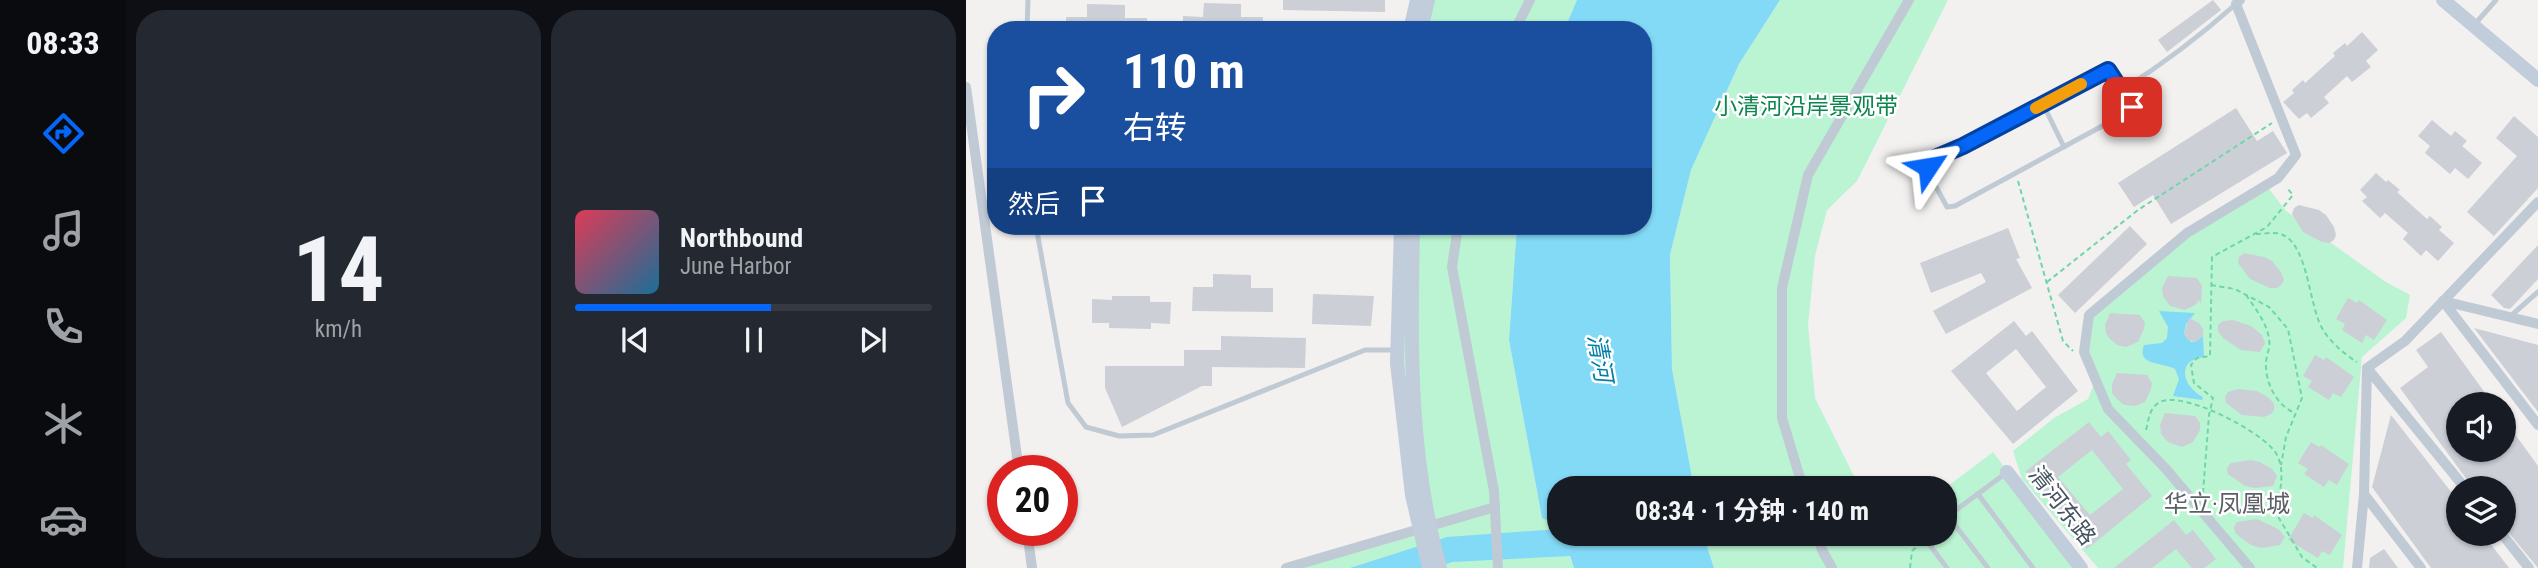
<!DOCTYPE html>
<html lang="zh">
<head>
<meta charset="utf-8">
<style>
  :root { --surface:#171b24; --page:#242831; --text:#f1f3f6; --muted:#9ea1a6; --line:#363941; --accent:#0566f8 }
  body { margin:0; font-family:"Roboto Condensed","Noto Sans SC",sans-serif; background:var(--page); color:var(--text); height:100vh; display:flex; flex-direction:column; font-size:26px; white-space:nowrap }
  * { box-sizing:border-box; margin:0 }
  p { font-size:23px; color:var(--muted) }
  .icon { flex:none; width:38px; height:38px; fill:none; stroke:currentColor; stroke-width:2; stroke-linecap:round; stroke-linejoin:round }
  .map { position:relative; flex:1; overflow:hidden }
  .drawer { display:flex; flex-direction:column; gap:10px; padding:10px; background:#0d0f14; width:840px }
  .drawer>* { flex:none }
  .top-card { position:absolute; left:21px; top:21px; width:665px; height:214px; border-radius:28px; box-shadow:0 2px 5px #0004; background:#1a4fa0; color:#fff; overflow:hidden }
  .tools { position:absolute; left:1480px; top:392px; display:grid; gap:14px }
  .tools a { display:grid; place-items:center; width:70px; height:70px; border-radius:50%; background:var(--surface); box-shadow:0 2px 5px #0004; font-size:35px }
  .speed { position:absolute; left:21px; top:455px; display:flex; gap:14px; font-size:35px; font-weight:700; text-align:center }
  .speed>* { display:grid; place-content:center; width:91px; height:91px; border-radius:50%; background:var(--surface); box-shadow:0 2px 5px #0004; line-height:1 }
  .speed .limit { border:10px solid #d22; background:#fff; color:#111 }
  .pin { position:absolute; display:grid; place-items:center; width:60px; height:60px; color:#fff; margin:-30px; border-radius:14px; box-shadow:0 4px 10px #0006 }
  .me { position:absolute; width:77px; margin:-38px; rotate:57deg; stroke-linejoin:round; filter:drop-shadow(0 0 5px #0008) }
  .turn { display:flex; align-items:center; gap:24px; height:147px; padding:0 21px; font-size:32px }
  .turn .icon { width:91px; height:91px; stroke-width:2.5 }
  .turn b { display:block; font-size:49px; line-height:60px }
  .then { display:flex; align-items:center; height:66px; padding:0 21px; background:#0003; gap:14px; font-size:26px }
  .drawer .tile { flex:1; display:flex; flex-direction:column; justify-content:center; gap:10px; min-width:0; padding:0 24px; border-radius:28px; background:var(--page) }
  .drawer .dial { align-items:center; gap:0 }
  .dial b { font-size:91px; line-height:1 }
  .song { display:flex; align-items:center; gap:21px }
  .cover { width:84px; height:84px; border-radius:10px; background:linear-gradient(135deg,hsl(350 70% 55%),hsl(200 70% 35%)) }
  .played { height:7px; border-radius:4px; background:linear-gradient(90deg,var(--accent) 55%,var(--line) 55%) }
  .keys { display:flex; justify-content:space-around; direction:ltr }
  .drawer .tiles { flex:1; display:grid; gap:10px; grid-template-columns:repeat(2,1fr) }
  .trip { position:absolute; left:581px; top:476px; width:410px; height:70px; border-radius:28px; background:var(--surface); box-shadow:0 2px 5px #0004; font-weight:700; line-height:70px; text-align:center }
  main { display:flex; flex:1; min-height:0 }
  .tabs { display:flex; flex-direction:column; width:126px; justify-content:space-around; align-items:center; background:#090b0e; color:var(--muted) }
  .tabs .icon { width:49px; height:49px }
  .tabs .on { color:var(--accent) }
  .tabs b { font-size:32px; color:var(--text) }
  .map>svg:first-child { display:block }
  .green { fill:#bbf4d3 }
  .water { fill:#83daf6 }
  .building { fill:#cccfd6; fill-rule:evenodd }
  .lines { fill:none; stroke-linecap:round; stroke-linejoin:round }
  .path { stroke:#6fd7a7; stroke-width:2; stroke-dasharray:5 3.5; stroke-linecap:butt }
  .lane { stroke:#c0cad4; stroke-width:5 }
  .street { stroke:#c0cad4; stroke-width:10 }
  .secondary { stroke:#c1cddb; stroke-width:14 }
  .route-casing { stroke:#0342a1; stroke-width:18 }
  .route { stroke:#0566f8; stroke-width:12 }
  .slow { stroke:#f59e0b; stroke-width:12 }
  .labels { text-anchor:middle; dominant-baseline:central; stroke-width:5; stroke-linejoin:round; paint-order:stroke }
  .park-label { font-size:23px; fill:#0d854e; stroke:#fff }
  .street-label { font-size:23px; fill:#465360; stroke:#fff }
  .water-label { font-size:24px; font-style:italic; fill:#027fa8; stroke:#fff }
  .neighbourhood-label { font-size:24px; fill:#5c6066; stroke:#fff }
</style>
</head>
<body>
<main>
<nav class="tabs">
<b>08:33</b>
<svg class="icon on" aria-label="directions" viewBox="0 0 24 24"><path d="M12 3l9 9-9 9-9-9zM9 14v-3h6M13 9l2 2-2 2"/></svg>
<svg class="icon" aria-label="music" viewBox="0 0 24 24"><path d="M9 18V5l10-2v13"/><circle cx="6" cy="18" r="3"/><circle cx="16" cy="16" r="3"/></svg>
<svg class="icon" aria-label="phone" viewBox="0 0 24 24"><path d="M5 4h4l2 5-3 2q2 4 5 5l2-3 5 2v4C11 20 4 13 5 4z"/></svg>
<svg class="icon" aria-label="climate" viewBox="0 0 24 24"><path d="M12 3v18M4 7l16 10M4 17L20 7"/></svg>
<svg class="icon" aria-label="car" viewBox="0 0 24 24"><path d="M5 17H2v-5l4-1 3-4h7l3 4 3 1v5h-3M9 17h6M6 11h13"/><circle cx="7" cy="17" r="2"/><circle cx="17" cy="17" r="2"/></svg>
</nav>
<section class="drawer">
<div class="tiles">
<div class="tile dial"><b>14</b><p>km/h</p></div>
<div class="tile">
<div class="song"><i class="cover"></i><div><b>Northbound</b><p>June Harbor</p></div></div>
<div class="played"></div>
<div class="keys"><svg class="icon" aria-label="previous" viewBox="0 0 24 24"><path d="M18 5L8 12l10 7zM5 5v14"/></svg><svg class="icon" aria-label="pause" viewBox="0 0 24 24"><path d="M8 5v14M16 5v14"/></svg><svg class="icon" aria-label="next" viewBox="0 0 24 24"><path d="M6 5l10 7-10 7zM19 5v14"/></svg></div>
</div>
</div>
</section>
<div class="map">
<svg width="1572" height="568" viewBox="0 0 1572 568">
  <rect width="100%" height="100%" fill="#f3f0f0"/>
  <!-- green -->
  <g class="green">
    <path d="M463 0H611L598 30H453Z"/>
    <path d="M814 0H982L891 181 861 210 849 256 842 325 849 398 894 488H728L706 369 704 255 725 170 773 64Z"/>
    <path d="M1300 185 1320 211 1420 282 1444 295 1440 318 1396 357 1377 568H1132L1056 479 1047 451 1088 418 1122 399 1130 379 1118 352 1123 315 1221 233Z"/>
    <path d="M441 226H551L543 340 576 518 593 526C593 540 604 554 608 568H320L497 516 456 522 436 362Z"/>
    <path d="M1027 452 1115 568H748L737 534H978V489Z"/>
  </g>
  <!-- water -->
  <g class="water">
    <path d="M611 0H814L773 64 725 170 704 255 706 369 728 488H593V526L576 518 543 340 551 226H677V30H598Z"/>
    <path d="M1193 311 1229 313 1220 324 1218 334 1225 342H1229L1237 336 1238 357C1209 360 1217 387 1237 397L1236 400 1207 396 1213 379 1209 369C1196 362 1170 366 1178 345L1196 343 1201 338 1202 327Z"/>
    <path d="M593 529V534H737L748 568H608L604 556 486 562 469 568H384L481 537Z"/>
  </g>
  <!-- building -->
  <g class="building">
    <path d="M317 0H419V12L317 10Z"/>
    <path d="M1247 0 1255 10 1201 52 1192 40Z"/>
    <path d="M238 3 275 4V17H297V30H217V16L237 17Z"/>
    <path d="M121 4 159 5V18H181V30H100V17H121Z"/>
    <path d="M1396 32 1412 50 1400 61 1405 67 1386 82 1381 76 1358 97 1363 103 1345 118 1341 113 1333 119 1317 102 1328 93 1326 90 1337 80 1339 83 1369 56 1367 53 1379 43 1381 46Z"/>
    <path d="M1270 108 1291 141 1307 131 1321 153 1205 224 1187 195 1168 207 1152 183Z"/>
    <path d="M1548 116 1572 137V188L1528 236 1501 212 1551 156 1530 138Z"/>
    <path d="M1466 120 1485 136 1489 131 1501 141 1496 146 1516 163 1502 179 1489 168 1484 174 1459 153 1464 146 1452 136Z"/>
    <path d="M1410 173 1420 182 1422 180 1434 190 1431 192 1461 219 1464 216 1476 227 1473 230 1488 243 1472 261 1460 250 1455 256 1437 239 1442 233 1419 213 1414 218 1396 201 1401 197 1394 190Z"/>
    <path d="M1333 205 1353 210 1360 215 1368 227 1370 235 1368 240 1363 243 1356 242 1337 232 1326 214 1328 208Z"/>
    <path d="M1164 226 1181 244 1109 313 1092 295Z"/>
    <path d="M1042 228 1054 258 1050 259 1066 288 980 334 967 311 1020 282 1015 273 965 293 954 263Z"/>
    <path d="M1572 245V279L1544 309 1538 308 1525 295Z"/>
    <path d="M1278 253 1298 257 1306 261 1315 272 1318 280 1315 285 1311 288H1304L1284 279 1272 263 1273 257Z"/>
    <path d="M247 274 285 275V288H307V312L226 311 227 287H247Z"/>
    <path d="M1202 276 1231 278 1236 286 1235 304 1233 300 1229 305 1219 310 1204 306 1197 296 1196 288Z"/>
    <path d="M347 294 408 296 405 326 346 324Z"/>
    <path d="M146 296H184V302H205L204 324 185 323V329L143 328V323H126V299L146 300Z"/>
    <path d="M1382 298 1391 303 1393 300 1421 320 1408 340 1400 335 1396 343 1376 330 1379 324 1370 319Z"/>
    <path d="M1144 313 1174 315 1179 323 1178 329 1172 342 1160 347 1151 345 1143 338 1140 333 1139 325Z"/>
    <path d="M1223 318 1233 323 1237 329V336L1229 342 1221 339 1218 334Z"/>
    <path d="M1267 320 1285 326 1296 335 1299 343 1294 352 1275 350 1257 338 1252 331V325L1257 321Z"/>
    <path d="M1048 321 1060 336 1066 331 1112 391 1047 444 985 371ZM1050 349 1080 387 1051 411 1020 373Z"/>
    <path d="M1508 328 1572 345V412Z"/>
    <path d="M1475 332 1527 404H1493V450H1538V419L1572 466V568L1538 527V488H1507L1434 388 1462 367 1450 350Z"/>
    <path d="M255 336 340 338 339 368 246 367V386H236L156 427 139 388V366H218V350H255Z"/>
    <path d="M1349 355 1358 360 1360 357 1388 377 1375 397 1367 393 1363 400 1342 387 1346 381 1337 376Z"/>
    <path d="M1151 373 1181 375 1186 383 1185 389 1179 402 1169 406 1158 405 1150 398 1146 393V384Z"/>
    <path d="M1272 389 1291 391 1303 398 1308 404V410L1305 414 1298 417 1276 415 1260 403 1259 397 1262 392Z"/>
    <path d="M1199 413 1229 416 1234 423V430L1227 442 1216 447 1202 442 1195 434 1194 425Z"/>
    <path d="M1425 415 1493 502V534H1517L1543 568H1465L1406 487Z"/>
    <path d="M1123 422 1135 437 1142 431 1165 460 1160 464 1186 496 1121 549 1060 471ZM1126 450 1157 489 1124 515 1092 477Z"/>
    <path d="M1345 442 1353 447 1355 445 1383 464 1371 485 1363 480 1358 487 1338 474 1342 469 1332 463Z"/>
    <path d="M1285 460 1294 462 1306 469 1311 476 1307 486 1289 488 1279 486 1262 474 1261 468 1265 463Z"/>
    <path d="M1338 513 1347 518 1348 515 1376 535 1364 555 1356 551 1352 558 1322 540Z"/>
    <path d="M1291 519 1312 529 1319 537 1314 545 1295 548 1285 545 1269 533 1268 527 1271 522Z"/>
    <path d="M1208 520 1220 535 1227 530 1250 559 1238 568H1226L1210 549 1186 568H1148Z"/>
    <path d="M1418 549 1432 568H1403L1404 558Z"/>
  </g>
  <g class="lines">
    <!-- path -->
    <g class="path">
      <path d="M1052 181 1097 341 1107 351"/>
      <path d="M1290 234C1298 234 1310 231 1317 235 1342 246 1343 305 1356 328 1363 341 1378 354 1391 362"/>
      <path d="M1081 282 1172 210 1306 123"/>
      <path d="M1245 285 1269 289 1303 307 1322 329 1336 398 1320 437 1315 465"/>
      <path d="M1280 295C1289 308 1301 323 1303 339 1305 349 1299 357 1300 366 1300 384 1311 405 1327 412"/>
      <path d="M1180 430C1183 419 1183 408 1194 402 1217 390 1300 433 1311 455 1320 473 1313 494 1310 513L1336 557 1351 568"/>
      <path d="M1237 493 1243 415 1247 398 1228 383 1225 365 1231 358 1244 356 1246 257 1301 227 1327 195 1320 187"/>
      <path d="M944 568 946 551 953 545"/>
    </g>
    <!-- lane -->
    <g class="lane">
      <path d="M1509 24 1530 0"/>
      <path d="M61 30 62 0"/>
      <path d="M1156 90 1166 107 1162 112 989 206 981 207 963 174 962 167 969 158 997 146 1142 70 1155 92 1156 90C1197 64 1234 36 1270 4"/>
      <path d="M1077 104 1098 147"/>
      <path d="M70 226 102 403 120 427 153 436 187 435 399 350H431"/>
      <path d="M1548 313 1572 292"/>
      <path d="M1012 494 1067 568"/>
      <path d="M982 516 1022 568"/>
      <path d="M978 519 1040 473"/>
      <path d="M959 534 957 536 981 568"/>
    </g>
    <!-- street -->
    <g class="street">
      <path d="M1274 0 1270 4 1330 155 1312 178 1221 233 1123 315 1118 352 1142 409 1200 469 1284 568"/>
      <path d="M549 30 564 0"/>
      <path d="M0 87 53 471"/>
      <path d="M492 226 486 267 528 491 532 568"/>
      <path d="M1477 301 1572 425"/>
      <path d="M1477 301 1572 324"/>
      <path d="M1401 368 1499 488"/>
      <path d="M837 488 816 418V288L842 175 943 0"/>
      <path d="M1398 494 1455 568"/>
      <path d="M61 530 66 568"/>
      <path d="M851 534 856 550 866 568"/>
      <path d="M1536 534 1563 568"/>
      <path d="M320 568 529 507"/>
      <path d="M1391 568 1398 494 1401 368 1439 341 1572 202"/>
    </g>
    <!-- secondary -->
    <g class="secondary">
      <path d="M1477 0 1572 80"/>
      <path d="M444 30 451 0"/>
      <path d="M455 30 462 0"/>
      <path d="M435 226 431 363 446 495 463 568"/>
      <path d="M447 226C445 344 442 453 474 568"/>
      <path d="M1041 472 1115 568"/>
    </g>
  </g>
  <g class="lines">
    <!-- route casing -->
    <g class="route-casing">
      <path id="route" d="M962 167 969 158 997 146 1142 70 1166 107"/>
    </g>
    <!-- route -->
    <use href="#route" class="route"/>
    <!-- slow -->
    <path class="slow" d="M1070 108 1115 84"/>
  </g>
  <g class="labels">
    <!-- park labels -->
    <g class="park-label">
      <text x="840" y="106">小清河沿岸景观带</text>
    </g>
    <!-- street labels -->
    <g class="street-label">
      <text transform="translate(1096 506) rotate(52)">清河东路</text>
    </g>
    <!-- water labels -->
    <g class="water-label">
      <text transform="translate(634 358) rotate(80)">清河</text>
    </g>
    <!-- neighbourhood labels -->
    <g class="neighbourhood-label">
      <text x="1261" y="504">华立·凤凰城</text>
    </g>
  </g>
</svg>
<div class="tools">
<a><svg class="icon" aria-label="sound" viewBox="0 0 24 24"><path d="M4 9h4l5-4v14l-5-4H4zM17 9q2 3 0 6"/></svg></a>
<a><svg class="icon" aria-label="layers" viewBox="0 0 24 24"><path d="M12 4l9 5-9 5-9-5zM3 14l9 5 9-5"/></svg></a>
</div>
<div class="speed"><div class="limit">20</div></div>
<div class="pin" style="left:1166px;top:107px;background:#d93025"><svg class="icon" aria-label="arrive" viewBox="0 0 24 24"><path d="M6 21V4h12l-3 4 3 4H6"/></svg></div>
<svg class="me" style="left:962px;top:167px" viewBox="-20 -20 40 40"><path d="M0-17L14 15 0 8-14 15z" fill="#0566f8" stroke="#fff" stroke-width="4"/></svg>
<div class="trip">08:34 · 1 分钟 · 140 m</div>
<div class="top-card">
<div class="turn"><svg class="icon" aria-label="right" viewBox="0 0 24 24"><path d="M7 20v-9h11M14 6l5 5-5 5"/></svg><div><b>110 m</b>右转</div></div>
<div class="then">然后<svg class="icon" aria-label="arrive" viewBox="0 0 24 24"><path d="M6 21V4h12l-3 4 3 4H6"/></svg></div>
</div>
</div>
</main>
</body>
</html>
